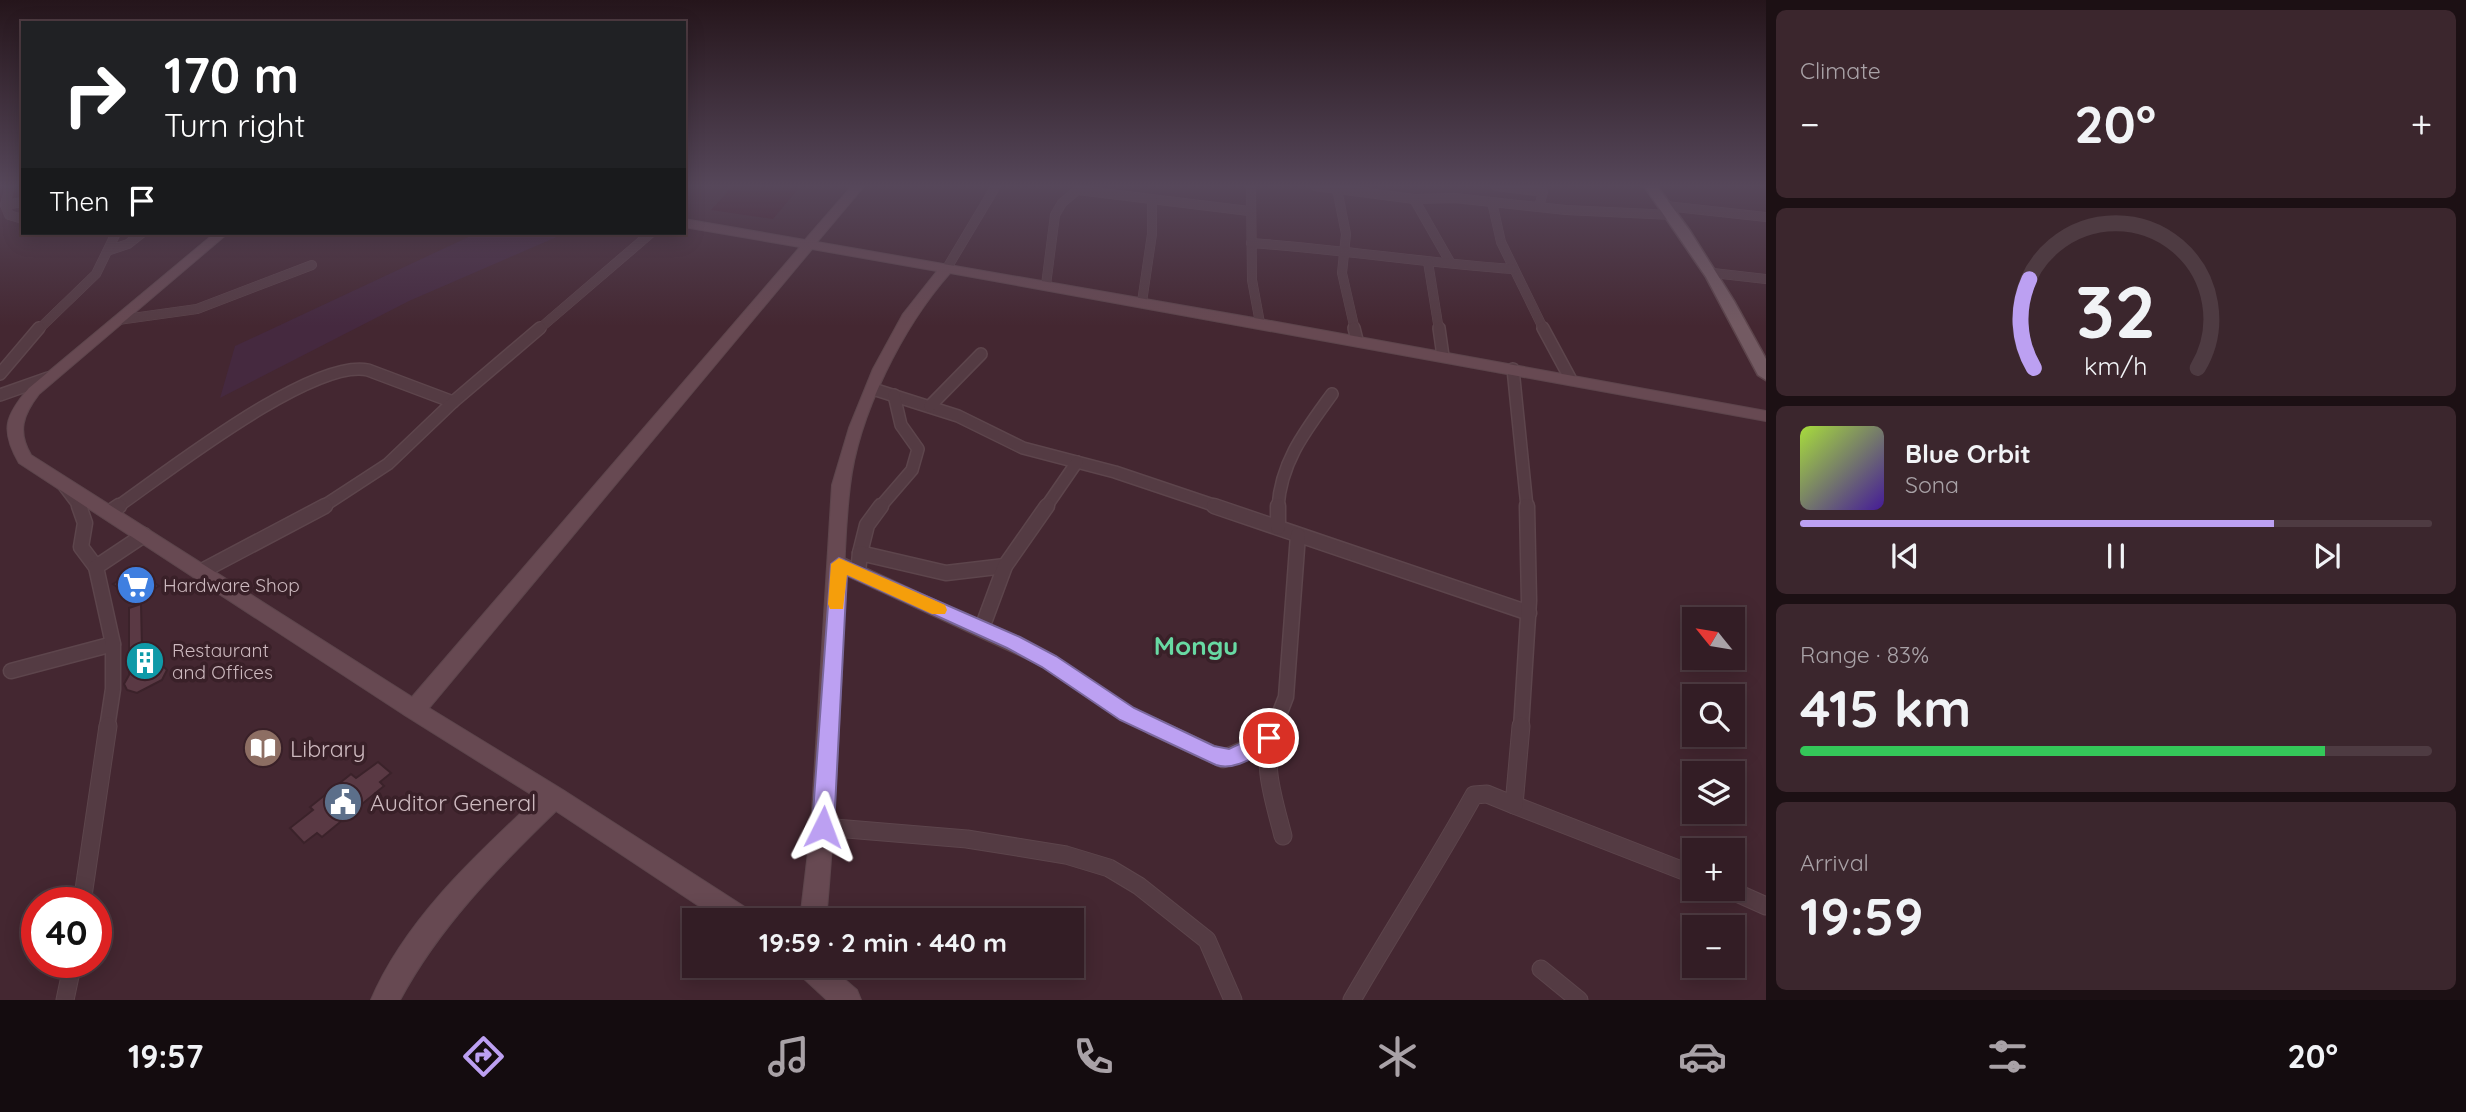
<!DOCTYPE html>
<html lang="en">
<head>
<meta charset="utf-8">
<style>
  :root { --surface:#331d25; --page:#3b262d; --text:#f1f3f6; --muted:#a9a2a7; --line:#4e3b42; --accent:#bca0f2 }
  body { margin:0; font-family:Quicksand,sans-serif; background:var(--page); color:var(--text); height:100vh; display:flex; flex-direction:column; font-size:26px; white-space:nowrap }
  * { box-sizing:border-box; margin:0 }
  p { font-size:23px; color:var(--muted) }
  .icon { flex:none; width:38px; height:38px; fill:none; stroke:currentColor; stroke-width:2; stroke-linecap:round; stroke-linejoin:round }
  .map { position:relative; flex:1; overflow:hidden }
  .drawer { display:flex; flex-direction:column; gap:10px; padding:10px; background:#1c1014; width:700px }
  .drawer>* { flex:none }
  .banner { position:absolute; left:21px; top:21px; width:665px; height:214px; border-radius:0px; box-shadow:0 4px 18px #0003,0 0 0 2px var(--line); background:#202124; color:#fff; overflow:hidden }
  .needle { width:46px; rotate:300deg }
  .controls { position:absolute; left:1682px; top:607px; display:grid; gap:14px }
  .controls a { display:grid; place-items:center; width:63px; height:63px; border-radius:0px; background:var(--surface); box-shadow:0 4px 18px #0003,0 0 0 2px var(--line); font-size:35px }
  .speed { position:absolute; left:21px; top:887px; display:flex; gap:14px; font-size:35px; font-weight:700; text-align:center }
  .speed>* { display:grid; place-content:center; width:91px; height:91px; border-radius:50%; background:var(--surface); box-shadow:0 4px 18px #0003,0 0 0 2px var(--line); line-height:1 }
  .speed .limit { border:10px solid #d22; background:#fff; color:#111 }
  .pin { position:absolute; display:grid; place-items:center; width:60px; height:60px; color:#fff; margin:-30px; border:4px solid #fff; border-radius:50%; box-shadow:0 2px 7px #0007 }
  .me { position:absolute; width:77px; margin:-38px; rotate:3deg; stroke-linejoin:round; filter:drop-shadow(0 0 5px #0008) }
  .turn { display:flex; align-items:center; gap:24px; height:147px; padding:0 28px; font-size:32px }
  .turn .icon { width:91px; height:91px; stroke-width:2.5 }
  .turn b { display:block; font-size:49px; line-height:60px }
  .then { display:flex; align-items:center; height:66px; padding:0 28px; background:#0003; gap:14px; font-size:26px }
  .big { font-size:52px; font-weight:700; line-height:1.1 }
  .drawer .tile { flex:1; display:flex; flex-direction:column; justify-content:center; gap:10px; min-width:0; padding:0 24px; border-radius:10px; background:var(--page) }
  .drawer .dial { align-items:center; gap:0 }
  .dial svg { height:182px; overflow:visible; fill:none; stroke:var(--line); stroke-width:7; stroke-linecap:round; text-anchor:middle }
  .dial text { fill:var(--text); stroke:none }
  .song { display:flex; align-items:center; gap:21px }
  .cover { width:84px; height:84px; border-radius:10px; background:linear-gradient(135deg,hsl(80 70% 55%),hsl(260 70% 35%)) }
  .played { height:7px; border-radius:4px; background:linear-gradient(90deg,var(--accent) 75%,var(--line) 75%) }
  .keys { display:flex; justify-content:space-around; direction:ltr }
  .heat { display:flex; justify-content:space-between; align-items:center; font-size:38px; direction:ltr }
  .charge { height:10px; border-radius:5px; background:linear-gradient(90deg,#34c759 83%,var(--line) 0) }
  .trip { position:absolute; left:682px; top:908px; width:402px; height:70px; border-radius:0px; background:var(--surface); box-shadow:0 4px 18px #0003,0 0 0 2px var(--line); font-weight:700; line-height:70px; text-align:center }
  .tab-bar { display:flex; height:112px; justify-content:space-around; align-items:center; background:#140c0f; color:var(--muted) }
  .tab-bar .icon { width:49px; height:49px }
  .tab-bar .selected { color:var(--accent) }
  .tab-bar b { font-size:32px; color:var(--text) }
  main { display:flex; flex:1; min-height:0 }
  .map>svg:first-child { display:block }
  .green { fill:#45293f }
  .water { fill:#431926 }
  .building { fill:#5a3944; stroke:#3b222a; stroke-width:2 }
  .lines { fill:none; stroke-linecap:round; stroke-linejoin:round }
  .street-far3-casing { stroke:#5d454c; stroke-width:10 }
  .street-far2-casing { stroke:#5d454c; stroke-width:14 }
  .street-far1-casing { stroke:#5d454c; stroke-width:17 }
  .street-casing { stroke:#5d454c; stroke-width:19 }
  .secondary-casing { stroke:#5d454c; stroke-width:2 }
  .primary-casing { stroke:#5d454c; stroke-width:3 }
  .street-far3 { stroke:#543b43; stroke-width:9 }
  .street-far2 { stroke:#543b43; stroke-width:11 }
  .street-far1 { stroke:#543b43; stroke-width:14 }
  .street { stroke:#543b43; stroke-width:17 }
  .secondary { fill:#674952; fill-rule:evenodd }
  .primary { fill:#735a62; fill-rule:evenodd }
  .route { fill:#bca0f2; stroke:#7a689d; stroke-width:2 }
  .slow { fill:#f59e0b }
  .labels { text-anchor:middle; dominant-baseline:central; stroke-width:7; stroke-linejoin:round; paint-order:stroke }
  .poi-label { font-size:19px; fill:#cdb9bf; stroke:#392028; text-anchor:start }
  .near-poi-label { font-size:23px; fill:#cdb9bf; stroke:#392028; text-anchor:start }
  .district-label { font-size:26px; font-weight:bold; fill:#68d9a3; stroke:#392028 }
</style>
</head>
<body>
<main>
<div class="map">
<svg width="1766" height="1000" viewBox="0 0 1766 1000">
  <rect width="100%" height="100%" fill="#442731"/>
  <!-- green -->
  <path class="green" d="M477 233H566L409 301 220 398 235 346Z"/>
  <!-- water -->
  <path class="water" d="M733 186 799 188 773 219 711 210Z"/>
  <!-- building -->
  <g class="building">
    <path d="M135 571 159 586 141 597V603L113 584Z"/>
    <path d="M141 604 142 648 151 645V657L160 654 161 664 167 670 162 680 137 693 127 690 124 684 129 675V608Z"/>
    <path d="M378 762 391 773 380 782 384 786 322 837 317 833 304 843 290 828 313 810 310 807 351 774 356 778Z"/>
  </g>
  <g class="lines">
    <!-- street-far3 casing -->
    <g class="street-far3-casing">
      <g id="street-far3">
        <path d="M10 186 5 205 23 202"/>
        <path d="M1251 186 1252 280 1260 323"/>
        <path d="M1315 186 1414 199 1455 198 1566 210 1673 215"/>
        <path d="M1496 186 1543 192 1539 207"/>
        <path d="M1337 189 1346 234 1342 273 1355 330"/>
        <path d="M1078 190 1249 211"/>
        <path d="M1414 199 1450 262"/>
        <path d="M1492 202 1501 242 1544 330"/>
        <path d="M5 205 9 215 23 219"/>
        <path d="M1666 206 1766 217"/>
        <path d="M1251 243C1339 249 1425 263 1513 269"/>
        <path d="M110 250 128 244 142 233"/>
        <path d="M1428 262 1439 330"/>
        <path d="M947 268 996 186"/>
        <path d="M1713 273 1766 279"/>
        <path d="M1046 285 1055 215 1062 203 1082 186"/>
        <path d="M1142 302 1152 234V199"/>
        <path d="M118 320 197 309 312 265"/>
        <path d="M38 330 96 274 116 233"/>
        <path d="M538 330 651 233"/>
      </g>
    </g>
    <!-- street-far2 casing -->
    <g class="street-far2-casing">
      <g id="street-far2">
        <path d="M1354 328 1357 340"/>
        <path d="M1439 328 1443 356"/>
        <path d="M1543 328 1570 378"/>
        <path d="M1513 369 1527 507"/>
        <path d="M0 374 39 328"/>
        <path d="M873 389 958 416 1023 448 1115 472 1219 507"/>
        <path d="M0 395 48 378"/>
        <path d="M930 406 981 354"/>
        <path d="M61 482 80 507"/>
        <path d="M117 507C166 473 312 358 368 370L453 402"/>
        <path d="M322 507 388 464 453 402 540 328"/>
        <path d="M880 507 912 470 918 449 901 425 894 395"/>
        <path d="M1046 507 1077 462"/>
        <path d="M1278 507C1281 461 1306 430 1332 394"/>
      </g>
    </g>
    <!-- street-far1 casing -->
    <g class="street-far1-casing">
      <g id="street-far1">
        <path d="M79 506 85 523 81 547 96 567"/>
        <path d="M1214 506 1529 613"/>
        <path d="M1278 506V527"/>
        <path d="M110 512 119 506"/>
        <path d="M860 553 867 525 881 506"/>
        <path d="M839 564 1049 661 1127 714 1156 728"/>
        <path d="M202 571 325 506"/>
        <path d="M858 572 860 553 946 573 1005 566"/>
        <path d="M982 628 1005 566 1047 506"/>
        <path d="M11 671 113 644"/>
        <path d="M107 728 113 689V644L96 567 144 535"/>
        <path d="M1274 728 1286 697 1298 535"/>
        <path d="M1521 728 1529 601 1527 506"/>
      </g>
    </g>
    <!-- street casing -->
    <g class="street-casing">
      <g id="street">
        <path d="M1152 726 1223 759 1269 739"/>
        <path d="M1274 726C1260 762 1274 800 1283 836"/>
        <path d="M1514 805 1694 875"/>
        <path d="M823 827 967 839 1066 855 1109 868 1139 886 1207 940 1233 1000"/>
        <path d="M1728 889 1766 906"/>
        <path d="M82 903 108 726"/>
        <path d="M1541 969 1579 1000"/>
        <path d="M65 1000 73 962"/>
        <path d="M1352 1000C1392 931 1435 865 1474 795L1487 794 1514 805 1521 726"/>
      </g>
    </g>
    <!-- secondary casing -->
    <g class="secondary-casing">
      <g id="secondary">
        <path d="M852 186H864L817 242 1260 319 1766 411V421L950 273C903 326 858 415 850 486 843 545 844 607 842 666 838 751 834 835 826 920H800L811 827 832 485 849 428 873 369 903 314 937 271 812 249 429 708 563 790 751 911 755 920H720L556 811C497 868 439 927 400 1000H371C405 920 475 856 537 798L406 716 19 463C0 430 5 416 29 388L215 233H228L39 394C23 415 17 431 31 455L412 697 800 247 684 227V219L805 240Z"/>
        <path d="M796 966H829L857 990 861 1000H827L800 975Z"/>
      </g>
    </g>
    <!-- primary casing -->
    <g class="primary-casing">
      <path id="primary" d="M1644 186H1657L1690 231 1734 301 1766 359V380L1758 375 1706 277Z"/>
    </g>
    <!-- street-far3 -->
    <use href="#street-far3" class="street-far3"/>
    <!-- street-far2 -->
    <use href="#street-far2" class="street-far2"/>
    <!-- street-far1 -->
    <use href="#street-far1" class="street-far1"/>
    <!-- street -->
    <use href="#street" class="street"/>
    <!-- secondary -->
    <use href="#secondary" class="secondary"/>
    <!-- primary -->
    <use href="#primary" class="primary"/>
  </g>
  <!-- sky -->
  <linearGradient id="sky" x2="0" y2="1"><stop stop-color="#25151b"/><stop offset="0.57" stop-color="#56475a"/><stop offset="1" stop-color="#56475a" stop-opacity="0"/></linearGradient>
  <rect width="1766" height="326" fill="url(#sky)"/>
  <!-- route -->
  <path class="route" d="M839 558 1020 637 1056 656 1134 708 1214 746 1229 749 1269 730 1276 732 1279 738 1276 745C1259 753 1236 772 1216 765L1120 720 1042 667 1007 648 847 575 834 827 831 835 823 837 816 835 812 827 831 564Z"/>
  <!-- slow -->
  <path class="slow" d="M839 558 945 605 947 610 945 614H932L847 575 843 609H830L828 604 831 564Z"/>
  <!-- icons -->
  <defs>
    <g id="supermarket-disc" transform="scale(2.0125)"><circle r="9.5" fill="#3f7fe0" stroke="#392028"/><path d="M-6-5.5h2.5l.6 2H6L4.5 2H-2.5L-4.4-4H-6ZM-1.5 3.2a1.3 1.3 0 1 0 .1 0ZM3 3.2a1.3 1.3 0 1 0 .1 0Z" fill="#fff"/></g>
    <g id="building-disc" transform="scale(2.0125)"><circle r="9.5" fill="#0f9aa8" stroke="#392028"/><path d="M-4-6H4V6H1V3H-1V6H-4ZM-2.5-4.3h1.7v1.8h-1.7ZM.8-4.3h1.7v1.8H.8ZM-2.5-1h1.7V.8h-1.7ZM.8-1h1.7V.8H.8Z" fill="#fff"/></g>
    <g id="library-disc" transform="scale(2.0125)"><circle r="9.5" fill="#8d6e63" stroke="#392028"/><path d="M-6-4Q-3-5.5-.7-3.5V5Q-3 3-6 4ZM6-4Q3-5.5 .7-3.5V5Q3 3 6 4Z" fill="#fff"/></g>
    <g id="civic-disc" transform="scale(2.0125)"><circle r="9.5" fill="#5c6f8a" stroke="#392028"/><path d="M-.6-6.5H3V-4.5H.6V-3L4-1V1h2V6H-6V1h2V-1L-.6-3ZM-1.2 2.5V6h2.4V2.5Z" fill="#fff"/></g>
  </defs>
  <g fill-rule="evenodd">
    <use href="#supermarket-disc" x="136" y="585"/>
    <use href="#building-disc" x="145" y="661"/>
    <use href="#library-disc" x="263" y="748"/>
    <use href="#civic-disc" x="343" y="802"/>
  </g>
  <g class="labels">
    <!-- poi labels -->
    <g class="poi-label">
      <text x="163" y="585">Hardware Shop</text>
      <text x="172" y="650">Restaurant<tspan x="172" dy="22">and Offices</tspan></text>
    </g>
    <!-- near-poi labels -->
    <g class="near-poi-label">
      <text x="290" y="748">Library</text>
      <text x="370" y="802">Auditor General</text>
    </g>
    <!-- district labels -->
    <g class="district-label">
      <text x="1196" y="645">Mongu</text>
    </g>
  </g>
</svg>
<div class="controls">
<a><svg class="needle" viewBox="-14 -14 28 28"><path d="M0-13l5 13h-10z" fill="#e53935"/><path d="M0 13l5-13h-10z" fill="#a9a2a7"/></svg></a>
<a><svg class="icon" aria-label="search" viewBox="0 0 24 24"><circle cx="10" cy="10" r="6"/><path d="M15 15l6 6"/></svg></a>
<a><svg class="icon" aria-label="layers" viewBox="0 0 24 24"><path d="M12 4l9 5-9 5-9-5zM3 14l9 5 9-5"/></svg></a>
<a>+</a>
<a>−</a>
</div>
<div class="speed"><div class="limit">40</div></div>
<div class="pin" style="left:1269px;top:738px;background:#d93025"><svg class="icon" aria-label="arrive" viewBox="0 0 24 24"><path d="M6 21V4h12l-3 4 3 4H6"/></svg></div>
<svg class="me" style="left:823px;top:827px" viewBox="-20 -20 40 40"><path d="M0-17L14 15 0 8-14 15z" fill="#bca0f2" stroke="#fff" stroke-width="4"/></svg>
<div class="trip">19:59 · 2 min · 440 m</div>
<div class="banner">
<div class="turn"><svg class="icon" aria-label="right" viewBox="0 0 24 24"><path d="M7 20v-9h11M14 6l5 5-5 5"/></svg><div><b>170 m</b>Turn right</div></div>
<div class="then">Then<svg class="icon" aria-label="arrive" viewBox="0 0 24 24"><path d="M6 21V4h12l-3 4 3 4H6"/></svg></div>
</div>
</div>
<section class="drawer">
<div class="tile"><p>Climate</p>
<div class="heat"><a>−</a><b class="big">20°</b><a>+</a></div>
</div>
<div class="tile dial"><svg viewBox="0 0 100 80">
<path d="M14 69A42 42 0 1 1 86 69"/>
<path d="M14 69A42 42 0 0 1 12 30" stroke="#bca0f2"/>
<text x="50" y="56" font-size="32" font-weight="700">32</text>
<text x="50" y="72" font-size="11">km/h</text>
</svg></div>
<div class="tile">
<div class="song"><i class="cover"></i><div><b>Blue Orbit</b><p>Sona</p></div></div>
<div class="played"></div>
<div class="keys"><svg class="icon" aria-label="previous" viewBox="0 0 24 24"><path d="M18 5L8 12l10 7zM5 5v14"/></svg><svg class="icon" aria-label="pause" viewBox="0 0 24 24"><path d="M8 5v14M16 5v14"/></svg><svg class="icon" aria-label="next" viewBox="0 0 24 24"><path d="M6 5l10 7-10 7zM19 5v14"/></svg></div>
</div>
<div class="tile"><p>Range · 83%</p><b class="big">415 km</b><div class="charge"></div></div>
<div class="tile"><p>Arrival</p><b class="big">19:59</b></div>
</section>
</main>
<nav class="tab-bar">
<b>19:57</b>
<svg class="icon selected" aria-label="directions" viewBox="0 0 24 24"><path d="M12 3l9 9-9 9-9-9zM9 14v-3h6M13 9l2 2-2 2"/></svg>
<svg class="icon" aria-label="music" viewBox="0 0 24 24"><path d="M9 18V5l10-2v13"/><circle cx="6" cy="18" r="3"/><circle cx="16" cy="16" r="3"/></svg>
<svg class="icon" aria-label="phone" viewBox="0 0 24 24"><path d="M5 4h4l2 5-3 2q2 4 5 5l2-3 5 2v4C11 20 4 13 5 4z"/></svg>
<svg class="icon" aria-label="climate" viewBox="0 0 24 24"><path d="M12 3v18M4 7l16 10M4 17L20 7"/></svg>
<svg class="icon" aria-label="car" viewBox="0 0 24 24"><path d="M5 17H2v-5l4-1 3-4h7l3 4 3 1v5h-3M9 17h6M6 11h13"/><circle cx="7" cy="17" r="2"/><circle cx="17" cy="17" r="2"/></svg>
<svg class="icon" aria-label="filters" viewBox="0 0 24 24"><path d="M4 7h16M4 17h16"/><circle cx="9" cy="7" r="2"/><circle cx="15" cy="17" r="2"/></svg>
<b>20°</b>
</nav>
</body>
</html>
